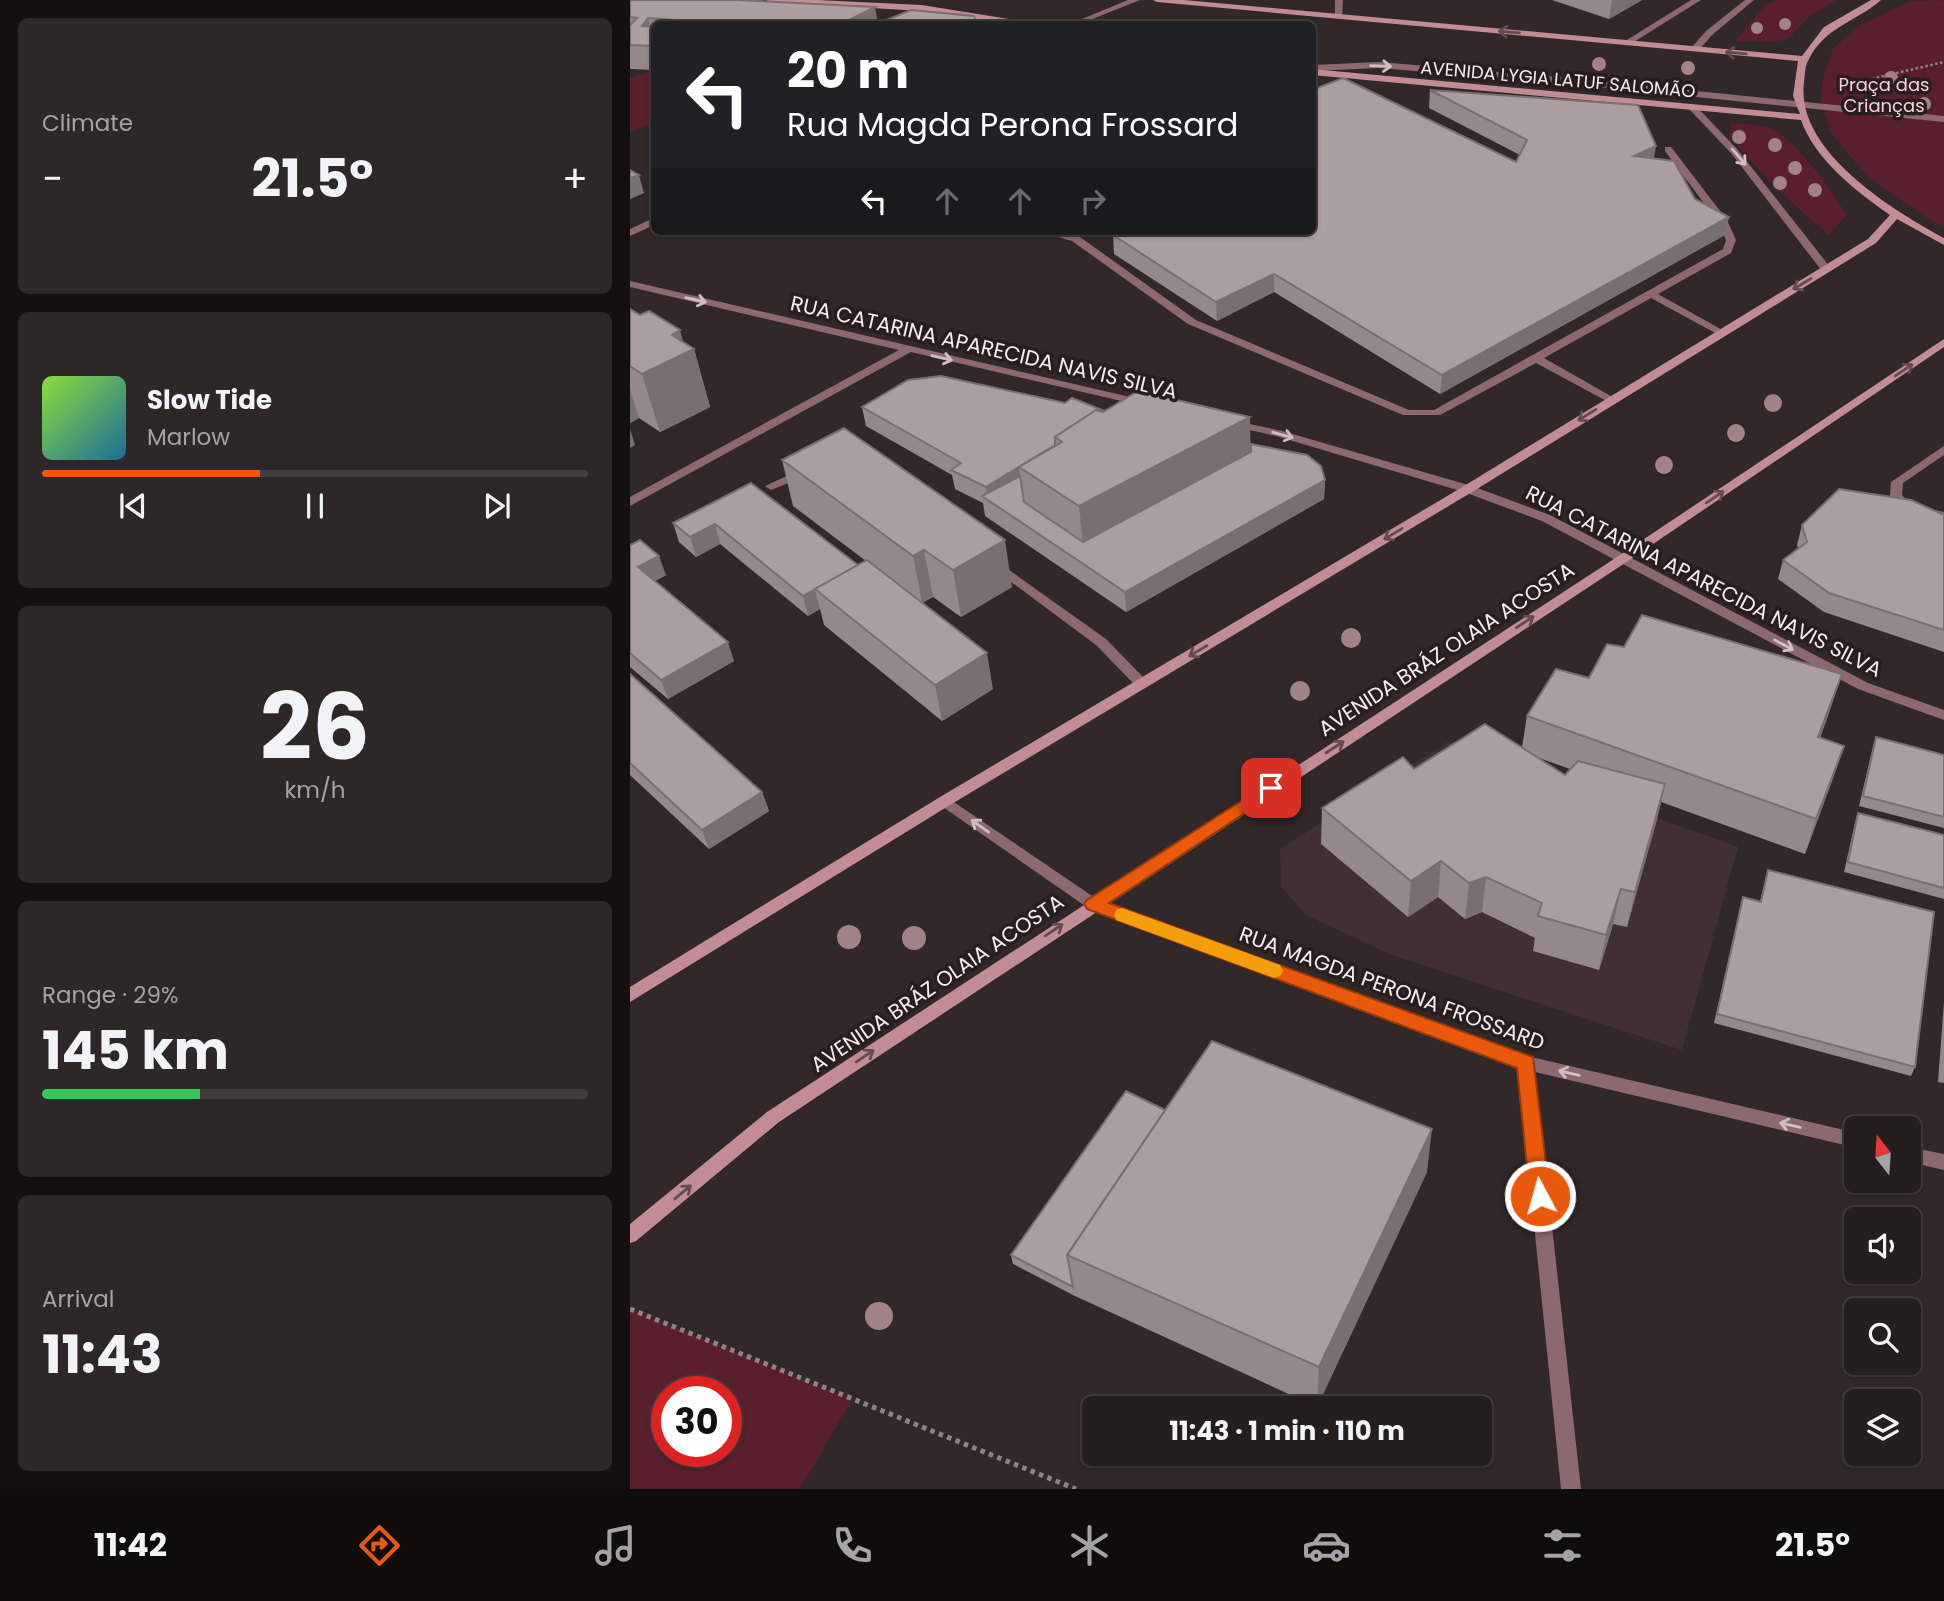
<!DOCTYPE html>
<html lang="en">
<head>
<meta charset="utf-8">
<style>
  :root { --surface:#251e1f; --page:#2d2728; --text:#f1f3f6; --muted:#a3a2a4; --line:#423c3d; --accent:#ea580c }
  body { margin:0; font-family:Poppins,sans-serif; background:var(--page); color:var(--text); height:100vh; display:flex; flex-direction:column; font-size:26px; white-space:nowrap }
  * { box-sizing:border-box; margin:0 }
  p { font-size:23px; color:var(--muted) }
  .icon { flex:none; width:38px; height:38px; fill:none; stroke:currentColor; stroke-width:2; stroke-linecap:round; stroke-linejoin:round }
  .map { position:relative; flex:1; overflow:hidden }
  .side { display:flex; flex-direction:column; gap:18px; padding:18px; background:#141011; width:630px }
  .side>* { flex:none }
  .hud { position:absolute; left:21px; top:21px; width:665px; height:214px; border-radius:10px; box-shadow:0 2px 5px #0004,0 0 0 2px var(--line); background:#202124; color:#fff; overflow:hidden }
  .needle { width:46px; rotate:343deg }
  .tools { position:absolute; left:1214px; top:1116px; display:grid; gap:14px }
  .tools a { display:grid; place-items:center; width:77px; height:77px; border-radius:10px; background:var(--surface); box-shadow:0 2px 5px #0004,0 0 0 2px var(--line); font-size:35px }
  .speed { position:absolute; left:21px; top:1376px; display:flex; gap:14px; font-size:35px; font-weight:700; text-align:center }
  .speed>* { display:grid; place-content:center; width:91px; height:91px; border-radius:50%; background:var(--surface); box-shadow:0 2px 5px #0004,0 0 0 2px var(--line); line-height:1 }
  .speed .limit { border:10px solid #d22; background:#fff; color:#111 }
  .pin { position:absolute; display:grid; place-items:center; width:60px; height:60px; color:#fff; margin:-30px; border-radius:14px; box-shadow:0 4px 10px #0006 }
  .me { position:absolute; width:77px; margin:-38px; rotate:354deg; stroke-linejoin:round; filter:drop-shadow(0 0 5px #0008) }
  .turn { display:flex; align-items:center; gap:24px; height:147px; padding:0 21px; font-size:32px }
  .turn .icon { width:91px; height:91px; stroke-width:2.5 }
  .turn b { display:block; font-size:49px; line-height:60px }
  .lanes { display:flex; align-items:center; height:66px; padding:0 21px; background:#0003; justify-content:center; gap:35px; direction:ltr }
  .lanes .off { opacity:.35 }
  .big { font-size:52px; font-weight:700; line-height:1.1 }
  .side .card { flex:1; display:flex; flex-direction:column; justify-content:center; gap:10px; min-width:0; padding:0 24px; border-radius:10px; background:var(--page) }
  .side .dial { align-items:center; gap:0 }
  .dial b { font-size:91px; line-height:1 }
  .song { display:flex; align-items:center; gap:21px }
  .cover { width:84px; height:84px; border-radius:10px; background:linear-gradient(135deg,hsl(90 70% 55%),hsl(200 70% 35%)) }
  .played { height:7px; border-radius:4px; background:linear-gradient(90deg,var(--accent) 40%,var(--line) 40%) }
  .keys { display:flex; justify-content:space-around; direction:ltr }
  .heat { display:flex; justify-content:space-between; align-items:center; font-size:38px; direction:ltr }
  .charge { height:10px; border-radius:5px; background:linear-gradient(90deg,#34c759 29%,var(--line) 0) }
  .trip { position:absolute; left:452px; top:1396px; width:410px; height:70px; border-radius:10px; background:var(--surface); box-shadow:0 2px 5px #0004,0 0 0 2px var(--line); font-weight:700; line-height:70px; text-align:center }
  .menu { display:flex; height:112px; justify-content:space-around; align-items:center; background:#0f0c0c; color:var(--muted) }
  .menu .icon { width:49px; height:49px }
  .menu .on { color:var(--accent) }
  .menu b { font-size:32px; color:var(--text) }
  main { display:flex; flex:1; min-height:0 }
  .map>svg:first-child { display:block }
  .built { fill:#413033 }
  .green { fill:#5a1f2d; fill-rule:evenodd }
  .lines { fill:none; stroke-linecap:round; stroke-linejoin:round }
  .path-far1 { stroke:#8b8384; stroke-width:2.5; stroke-dasharray:2.5 2.5; stroke-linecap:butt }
  .path { stroke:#8b8384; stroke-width:5; stroke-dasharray:4.5 4.5; stroke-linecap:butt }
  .service { fill:#8c696e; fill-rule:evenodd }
  .minor { fill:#8c696e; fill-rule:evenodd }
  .secondary { fill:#c38b94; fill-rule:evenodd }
  .tree { fill:#a18387 }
  .wall { fill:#93888a; fill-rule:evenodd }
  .shaded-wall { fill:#786f70 }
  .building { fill:#ab9ea0; stroke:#786f70; stroke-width:2 }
  .oneway { stroke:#654a4e }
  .oneway2 { stroke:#d0bfc2 }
  .route { fill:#ea580c; stroke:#983908; stroke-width:2 }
  .slow { fill:#f59e0b }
  .labels { text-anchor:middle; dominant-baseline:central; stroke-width:7; stroke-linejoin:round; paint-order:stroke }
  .far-street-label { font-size:18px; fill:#f5eeef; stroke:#271e1f }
  .far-park-label { font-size:18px; fill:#fccdd4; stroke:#271e1f }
  .street-label { font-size:21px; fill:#f5eeef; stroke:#271e1f }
</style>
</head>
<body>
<main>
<section class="side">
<div class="card"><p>Climate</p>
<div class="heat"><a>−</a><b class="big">21.5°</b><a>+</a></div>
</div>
<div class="card">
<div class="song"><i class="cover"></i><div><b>Slow Tide</b><p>Marlow</p></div></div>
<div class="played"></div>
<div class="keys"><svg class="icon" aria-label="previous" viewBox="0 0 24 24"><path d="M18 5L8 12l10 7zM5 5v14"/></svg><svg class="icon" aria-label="pause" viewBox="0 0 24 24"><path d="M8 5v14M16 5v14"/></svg><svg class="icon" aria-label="next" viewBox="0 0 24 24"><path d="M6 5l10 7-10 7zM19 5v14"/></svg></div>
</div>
<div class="card dial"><b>26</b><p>km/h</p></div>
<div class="card"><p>Range · 29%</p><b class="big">145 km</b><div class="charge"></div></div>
<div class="card"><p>Arrival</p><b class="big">11:43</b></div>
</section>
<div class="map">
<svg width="1314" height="1489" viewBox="0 0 1314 1489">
  <rect width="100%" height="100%" fill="#312829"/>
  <!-- built -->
  <path class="built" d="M818 742 1108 847 1052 1050 762 955 676 915 651 887 650 849Z"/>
  <!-- green -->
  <g class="green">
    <path d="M1147 0H1207L1178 17 1159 38 1150 41H1105L1134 7Z"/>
    <path d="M1314 0V226L1300 220 1238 177 1201 133 1191 101 1192 82 1203 48 1232 24 1281 1Z"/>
    <path d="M21 71 24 74V123L0 132V78Z"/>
    <path d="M1101 123C1114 124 1128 124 1140 128 1164 137 1203 192 1217 215L1199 235C1162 204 1129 173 1099 135Z"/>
    <path d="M0 1309 222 1399 170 1489H0ZM96 1391V1451H37V1391Z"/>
  </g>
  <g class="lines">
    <!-- path-far1 -->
    <path class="path-far1" d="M1232 81 1314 62"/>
    <!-- path -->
    <path class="path" d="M0 1309 446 1489"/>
    <!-- service -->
    <g class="service">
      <path d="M705 0H713L712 19 705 17Z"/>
      <path d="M1061 0H1071L999 45 992 43Z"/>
      <path d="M749 62 929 77 1314 116V122L929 83 749 68 682 71V65Z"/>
      <path d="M1035 147H1041L1097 220 1106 240 1101 253 1028 294 1096 332 1091 335 1087 334 1021 298 914 358 986 399 988 401 982 404 906 363 810 415H773L558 324 442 241 408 231H426L450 237 566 320 779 410H804L1093 249 1096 240 1088 222 1035 151Z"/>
      <path d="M1314 446V455L1273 483 1272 495 1281 505 1314 512V520L1273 511 1260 496 1261 482Z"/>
    </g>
    <!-- minor -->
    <g class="minor">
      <path d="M498 0H510L450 24H440Z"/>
      <path d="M1115 0H1124L1082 35 1068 51H1062V47L1076 31Z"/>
      <path d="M1059 105H1065L1107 149 1200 267V271H1192L1101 153 1059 109Z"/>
      <path d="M24 218V225L0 236V229Z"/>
      <path d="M0 281 513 400 519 403 513 406 281 352 0 506V497L269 350 0 287Z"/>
      <path d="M601 420 652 431 842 486 920 515 1238 683 1314 710V720L1228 689 912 521 834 492 646 436 597 425V421Z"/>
      <path d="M172 469 178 473 176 476 141 490 135 486Z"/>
      <path d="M365 560 476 639 517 681 519 684 517 687H507L466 645 361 567 359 564Z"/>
      <path d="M315 796 468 900 897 1056 1227 1133V1148L905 1072 951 1489H931L888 1067 458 908 310 805 308 801 310 797Z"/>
      <path d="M1279 1147 1314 1154V1170L1279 1162Z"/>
    </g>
    <!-- secondary -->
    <g class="secondary">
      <path d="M136 0H187L292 5 391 21 395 24H378L292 11 140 2Z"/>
      <path d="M523 0H554L1172 56 1194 27 1241 0H1251C1226 22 1194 27 1178 61 1175 66 1175 75 1174 82 1165 151 1263 210 1314 238V245L1267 219 1246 243 842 492 320 805 0 1002V987L310 797 834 486 1238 239 1260 215C1226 191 1185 160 1171 120L682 75V69L1170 114 1163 96 1168 61 527 2Z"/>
      <path d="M1314 339V347L995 563 149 1122 6 1241 0 1243V1224L137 1112 987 557Z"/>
    </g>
  </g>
  <!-- trees -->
  <g class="tree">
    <circle cx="1155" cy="24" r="6"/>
    <circle cx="1127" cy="28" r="6"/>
    <circle cx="969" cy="64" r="7"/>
    <circle cx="1058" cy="68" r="7"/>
    <circle cx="1261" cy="78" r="7"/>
    <circle cx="1294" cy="104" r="7"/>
    <circle cx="1109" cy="137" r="7"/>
    <circle cx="1145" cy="145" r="7"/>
    <circle cx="1165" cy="168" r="7"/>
    <circle cx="1150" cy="183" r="7"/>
    <circle cx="1185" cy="190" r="7"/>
    <circle cx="1143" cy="403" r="9"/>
    <circle cx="1106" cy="433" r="9"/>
    <circle cx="1034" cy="465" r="9"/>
    <circle cx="721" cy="638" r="10"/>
    <circle cx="670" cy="691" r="10"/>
    <circle cx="219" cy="937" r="12"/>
    <circle cx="284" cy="938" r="12"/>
    <circle cx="249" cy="1316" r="14"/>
  </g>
  <!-- wall -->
  <g class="wall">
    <path d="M0 0 248 24H347H24V70L0 69Z"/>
    <path d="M922 0H1012L979 19Z"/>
    <path d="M800 90 1024 158 1065 199 1099 217 1095 235 810 394 644 292 587 321 484 254 483 235 886 162 890 155 799 108Z"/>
    <path d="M0 309 64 349 80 407 30 432 9 418 0 423Z"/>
    <path d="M435 403 475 411 621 444 695 480 694 499 496 612 355 516 353 503 325 489 322 475 236 426 232 407Z"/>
    <path d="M152 460 382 587 331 617 303 597 292 603 363 689 312 721 194 625 190 609 178 616 90 544 66 557 49 542 43 523 121 483 228 565 236 561 163 506Z"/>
    <path d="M1314 515V652L1194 612 1148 579 1153 560 1168 548 1167 545 1172 525Z"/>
    <path d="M0 545 36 575 25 581 104 661 38 699 0 667Z"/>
    <path d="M0 674 132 792 139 811 79 849 0 775Z"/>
    <path d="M959 678 1200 710 1190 738 1214 746 1202 781 1175 854 1031 802 997 927 983 924 969 970 903 951 905 938 852 912 835 919 808 897 778 917 691 844 692 808 784 769 892 747 897 716ZM909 758 940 769 935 775Z"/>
    <path d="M1246 737 1314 755V828L1229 806 1243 747Z"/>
    <path d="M1228 813 1314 835V899L1214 872 1225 823Z"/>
    <path d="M1138 870 1285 1067 1281 1076 1084 1023 1113 897 1130 901Z"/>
    <path d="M1314 1002V1083L1308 1082Z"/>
    <path d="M536 1110 797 1172 687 1407 445 1296 383 1264 381 1255Z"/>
  </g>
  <!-- shaded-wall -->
  <g class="shaded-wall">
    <path d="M982 0H1012L979 19Z"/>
    <path d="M245 7 248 24H211Z"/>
    <path d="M18 18 24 43 12 26Z"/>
    <path d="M1026 146 1023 164 1004 156Z"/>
    <path d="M9 175 14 193 0 199V178Z"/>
    <path d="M1099 217 1095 235 810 394 812 375Z"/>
    <path d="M644 274V292L587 321 586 302Z"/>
    <path d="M50 330 56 353 64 349 80 407 30 432 12 374 42 335Z"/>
    <path d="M0 389 9 418 0 423Z"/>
    <path d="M620 417 621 471 455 561 449 506Z"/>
    <path d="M0 429 5 445 0 448Z"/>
    <path d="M389 467 392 486 358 500 356 487Z"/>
    <path d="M695 480 694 499 496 612 495 592Z"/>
    <path d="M85 524 90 544 66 557 60 537Z"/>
    <path d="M375 540 382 587 331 617 323 570Z"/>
    <path d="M294 550 303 597 292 603 283 556Z"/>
    <path d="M29 556 36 575 14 587 8 567Z"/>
    <path d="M185 590 190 609 178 616 173 596Z"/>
    <path d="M98 642 104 661 38 699 31 680Z"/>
    <path d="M357 653 363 689 312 721 305 685Z"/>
    <path d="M1212 674 1200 710 1177 773 1188 737Z"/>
    <path d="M1214 746 1202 781 1175 854 1186 819Z"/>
    <path d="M1035 784 1027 820 997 927 1005 892Z"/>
    <path d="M132 792 139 811 79 849 72 830Z"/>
    <path d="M811 861 808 897 778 917 781 881Z"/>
    <path d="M856 877 852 912 835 919 839 883Z"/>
    <path d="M991 889 983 924 969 970 976 935Z"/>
    <path d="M802 1129 797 1172 687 1407 689 1367Z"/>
  </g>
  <!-- building -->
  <g class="building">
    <path d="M0 0H109L245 7 211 24H84L87 23 18 18 12 26 24 27V46L0 45V25L7 18 0 17Z"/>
    <path d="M281 10 344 16 347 24H247Z"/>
    <path d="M713 78 886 162 897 140 800 90 1008 105 1026 146 1004 156 1044 161 1065 199 1099 217 812 375 644 274 586 302 483 235 492 231H682V90Z"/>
    <path d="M0 170 9 175 0 178Z"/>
    <path d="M0 309 10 315 19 311 50 330 42 335 64 349 12 374 0 366Z"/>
    <path d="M311 376 435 403 442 398 475 411 473 412 466 410 425 437V445L356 487 321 470 331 463 232 407 278 380Z"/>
    <path d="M508 391 620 417 449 506 389 467 432 442 425 437 466 410 473 412Z"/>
    <path d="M214 428 375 540 323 570 294 550 283 556 152 460Z"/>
    <path d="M621 444 677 455 691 466 695 480 495 592 352 496 390 476 394 502 453 542 621 452Z"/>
    <path d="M121 483 228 565 173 596 85 524 60 537 43 523Z"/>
    <path d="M1209 489 1281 500 1314 515V630L1199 593 1153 560 1177 542 1172 525Z"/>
    <path d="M10 540 29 556 8 567 98 642 31 680 0 653V545Z"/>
    <path d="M237 560 357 653 305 685 185 589Z"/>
    <path d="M1012 615 1212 674 1188 737 1214 746 1186 819 897 716 926 669 959 678 977 644 994 647Z"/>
    <path d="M0 674 132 792 72 830 0 763Z"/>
    <path d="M855 724 935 775 948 761 1035 784 1005 892 991 889 976 935 908 916 912 903 856 877 839 883 811 861 781 881 692 808 773 757 784 769Z"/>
    <path d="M1246 737 1314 755V817L1233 796Z"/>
    <path d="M1228 813 1314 835V888L1218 862Z"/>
    <path d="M1138 870 1304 912 1285 1067 1087 1014 1113 897 1131 902Z"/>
    <path d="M582 1041 802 1129 689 1367 437 1255Z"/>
    <path d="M496 1091 535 1110 437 1255 443 1287 381 1255Z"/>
  </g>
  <!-- one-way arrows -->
  <defs><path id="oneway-shaft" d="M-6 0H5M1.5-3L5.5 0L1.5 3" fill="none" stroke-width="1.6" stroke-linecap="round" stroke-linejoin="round" transform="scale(1.75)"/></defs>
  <g class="oneway">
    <use href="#oneway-shaft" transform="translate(879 32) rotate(-175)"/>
    <use href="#oneway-shaft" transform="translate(1106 53) rotate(-175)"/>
    <use href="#oneway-shaft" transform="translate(1172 284) rotate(149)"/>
    <use href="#oneway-shaft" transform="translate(1274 370) rotate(-34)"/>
    <use href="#oneway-shaft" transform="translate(957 415) rotate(148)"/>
    <use href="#oneway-shaft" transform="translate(1085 497) rotate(-34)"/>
    <use href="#oneway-shaft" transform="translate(763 534) rotate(149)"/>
    <use href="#oneway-shaft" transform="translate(895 622) rotate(-33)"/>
    <use href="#oneway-shaft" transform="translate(568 651) rotate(149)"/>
    <use href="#oneway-shaft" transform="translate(705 747) rotate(-33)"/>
    <use href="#oneway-shaft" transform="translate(424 930) rotate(-34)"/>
    <use href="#oneway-shaft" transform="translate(235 1056) rotate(-34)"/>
    <use href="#oneway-shaft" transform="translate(53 1192) rotate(-40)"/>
  </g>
  <g class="oneway2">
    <use href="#oneway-shaft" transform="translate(751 66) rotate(2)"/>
    <use href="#oneway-shaft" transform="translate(1109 157) rotate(50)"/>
    <use href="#oneway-shaft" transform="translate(66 300) rotate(13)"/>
    <use href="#oneway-shaft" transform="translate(312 358) rotate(13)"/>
    <use href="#oneway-shaft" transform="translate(653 435) rotate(15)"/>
    <use href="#oneway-shaft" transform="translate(1154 645) rotate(28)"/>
    <use href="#oneway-shaft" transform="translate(350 826) rotate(-145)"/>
    <use href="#oneway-shaft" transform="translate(939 1073) rotate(-167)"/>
    <use href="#oneway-shaft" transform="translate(1160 1125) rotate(-167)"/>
  </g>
  <!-- route -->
  <path class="route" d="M641 782 649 788 647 792 479 903 903 1057 920 1196 917 1202 910 1205 903 1202 900 1196 887 1068 457 909 454 904 457 900Z"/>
  <!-- slow -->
  <path class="slow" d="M492 908 650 965 653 971 650 976 644 978 486 920 484 915 486 910Z"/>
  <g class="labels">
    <!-- far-street labels -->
    <g class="far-street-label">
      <text transform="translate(928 79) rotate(5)">AVENIDA LYGIA LATUF SALOMÃO</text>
    </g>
    <!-- far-park labels -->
    <g class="far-park-label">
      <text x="1254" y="84">Praça das<tspan x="1254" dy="21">Crianças</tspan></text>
    </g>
    <!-- street labels -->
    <g class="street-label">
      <text transform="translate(354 347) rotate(13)">RUA CATARINA APARECIDA NAVIS SILVA</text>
      <text transform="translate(1074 581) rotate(27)">RUA CATARINA APARECIDA NAVIS SILVA</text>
      <text transform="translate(816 649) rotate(-33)">AVENIDA BRÁZ OLAIA ACOSTA</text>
      <text transform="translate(307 983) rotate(-34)">AVENIDA BRÁZ OLAIA ACOSTA</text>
      <text transform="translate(762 988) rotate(20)">RUA MAGDA PERONA FROSSARD</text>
    </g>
  </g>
</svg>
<div class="tools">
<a><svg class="needle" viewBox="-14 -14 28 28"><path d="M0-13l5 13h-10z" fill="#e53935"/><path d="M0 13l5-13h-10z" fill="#a3a2a4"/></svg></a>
<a><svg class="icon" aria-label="sound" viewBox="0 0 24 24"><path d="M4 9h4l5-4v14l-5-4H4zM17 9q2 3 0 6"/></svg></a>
<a><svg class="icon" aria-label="search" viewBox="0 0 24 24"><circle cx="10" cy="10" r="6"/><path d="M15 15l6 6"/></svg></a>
<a><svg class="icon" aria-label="layers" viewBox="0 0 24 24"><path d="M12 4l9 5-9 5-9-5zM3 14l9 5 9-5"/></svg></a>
</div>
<div class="speed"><div class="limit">30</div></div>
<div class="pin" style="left:641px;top:788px;background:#d93025"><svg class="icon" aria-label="arrive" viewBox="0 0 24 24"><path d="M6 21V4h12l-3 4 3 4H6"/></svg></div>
<svg class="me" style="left:910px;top:1196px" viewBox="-20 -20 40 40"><circle r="17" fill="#ea580c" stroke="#fff" stroke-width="3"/><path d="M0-11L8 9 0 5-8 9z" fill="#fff"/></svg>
<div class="trip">11:43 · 1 min · 110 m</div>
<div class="hud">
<div class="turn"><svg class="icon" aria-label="left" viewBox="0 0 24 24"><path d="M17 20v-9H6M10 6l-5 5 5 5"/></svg><div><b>20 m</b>Rua Magda Perona Frossard</div></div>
<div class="lanes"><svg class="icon" aria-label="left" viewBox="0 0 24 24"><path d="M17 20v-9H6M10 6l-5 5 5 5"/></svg><svg class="icon off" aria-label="ahead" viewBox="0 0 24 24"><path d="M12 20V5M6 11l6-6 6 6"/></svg><svg class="icon off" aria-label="ahead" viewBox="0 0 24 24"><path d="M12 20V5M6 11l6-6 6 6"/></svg><svg class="icon off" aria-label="right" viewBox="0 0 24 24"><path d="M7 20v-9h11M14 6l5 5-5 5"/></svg></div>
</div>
</div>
</main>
<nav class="menu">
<b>11:42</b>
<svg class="icon on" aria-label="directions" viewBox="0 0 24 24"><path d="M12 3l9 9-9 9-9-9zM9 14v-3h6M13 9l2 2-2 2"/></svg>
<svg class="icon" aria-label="music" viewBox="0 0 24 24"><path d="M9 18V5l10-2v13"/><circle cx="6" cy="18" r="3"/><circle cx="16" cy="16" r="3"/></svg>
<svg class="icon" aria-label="phone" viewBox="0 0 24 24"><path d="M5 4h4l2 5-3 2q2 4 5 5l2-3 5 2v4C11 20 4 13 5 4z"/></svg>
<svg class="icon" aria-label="climate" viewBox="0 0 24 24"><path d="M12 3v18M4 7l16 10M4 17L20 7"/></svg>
<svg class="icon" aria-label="car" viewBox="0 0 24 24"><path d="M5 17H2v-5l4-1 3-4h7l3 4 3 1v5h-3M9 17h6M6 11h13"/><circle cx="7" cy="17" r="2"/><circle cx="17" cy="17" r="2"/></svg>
<svg class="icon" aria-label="filters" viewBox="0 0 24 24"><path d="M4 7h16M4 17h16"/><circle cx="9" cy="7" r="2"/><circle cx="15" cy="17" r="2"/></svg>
<b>21.5°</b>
</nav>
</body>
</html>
